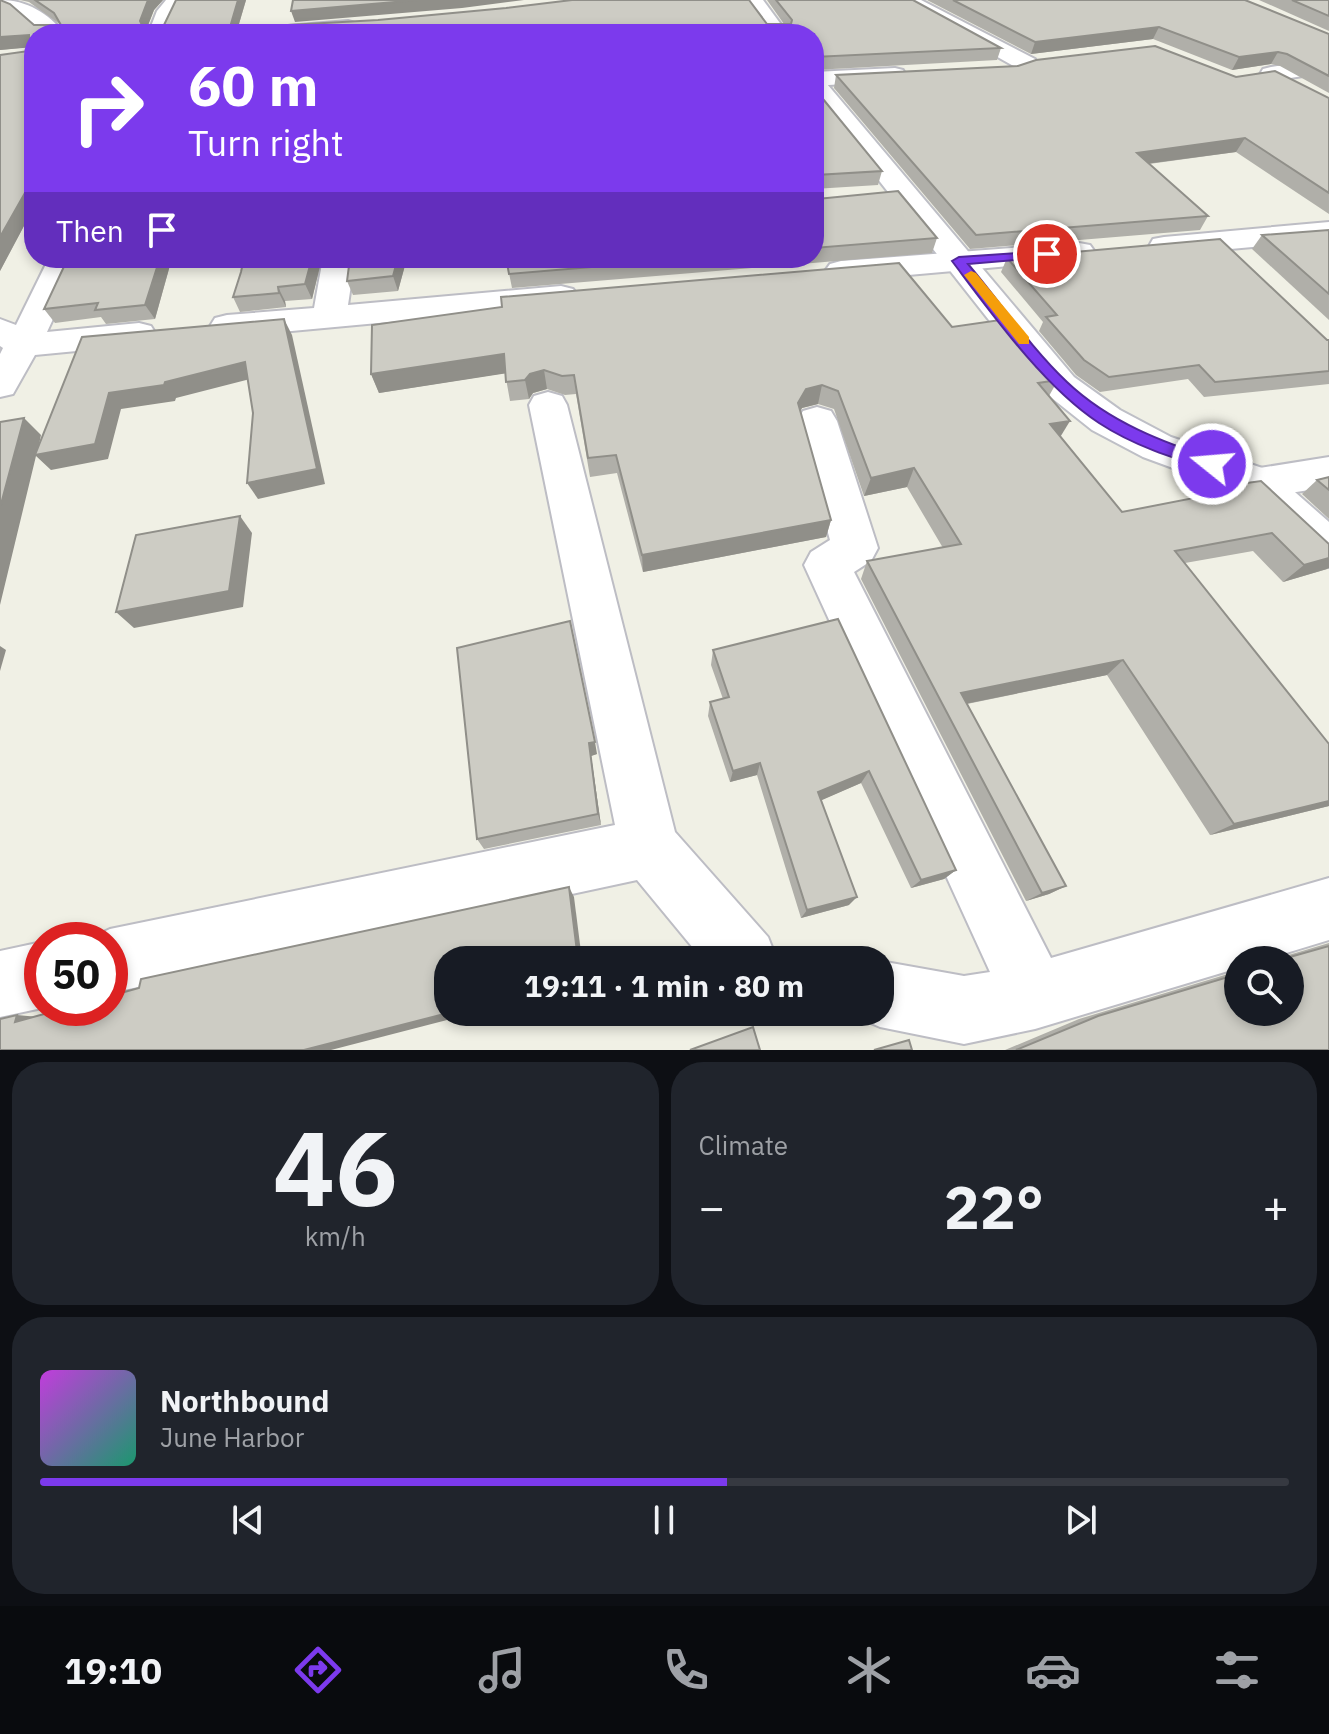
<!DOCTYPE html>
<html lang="en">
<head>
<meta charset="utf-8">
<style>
  :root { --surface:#171b24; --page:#20242c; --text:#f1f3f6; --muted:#9ea1a6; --line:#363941; --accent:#7c3aed }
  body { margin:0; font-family:"IBM Plex Sans",sans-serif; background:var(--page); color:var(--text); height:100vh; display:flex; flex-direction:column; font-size:30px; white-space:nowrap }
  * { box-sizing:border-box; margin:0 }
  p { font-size:26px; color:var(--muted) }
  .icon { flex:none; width:44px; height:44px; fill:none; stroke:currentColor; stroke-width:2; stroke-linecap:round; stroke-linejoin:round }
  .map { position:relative; height:1050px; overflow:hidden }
  .side { display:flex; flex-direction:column; gap:12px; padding:12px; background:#0d0f14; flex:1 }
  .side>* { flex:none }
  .top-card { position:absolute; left:24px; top:24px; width:800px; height:244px; border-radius:32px; box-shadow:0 4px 12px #0003; background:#7c3aed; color:#fff; overflow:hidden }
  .tools { position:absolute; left:1224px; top:946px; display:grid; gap:16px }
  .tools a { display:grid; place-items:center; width:80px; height:80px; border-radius:50%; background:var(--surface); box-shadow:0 4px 12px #0003; font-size:40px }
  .speed { position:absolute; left:24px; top:922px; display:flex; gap:16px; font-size:40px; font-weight:700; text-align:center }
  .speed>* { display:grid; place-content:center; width:104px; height:104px; border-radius:50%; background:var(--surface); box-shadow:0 4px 12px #0003; line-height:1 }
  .speed .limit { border:12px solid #d22; background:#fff; color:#111 }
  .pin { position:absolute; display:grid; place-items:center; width:68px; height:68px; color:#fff; margin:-34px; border:4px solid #fff; border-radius:50%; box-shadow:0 2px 8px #0007 }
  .me { position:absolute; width:88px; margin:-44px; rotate:287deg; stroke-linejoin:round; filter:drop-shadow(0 0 6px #0008) }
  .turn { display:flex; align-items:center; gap:28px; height:168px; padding:0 32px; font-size:36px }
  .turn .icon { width:104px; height:104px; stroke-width:2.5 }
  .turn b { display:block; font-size:56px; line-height:68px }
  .then { display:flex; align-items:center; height:76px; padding:0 32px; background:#0003; gap:16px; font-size:30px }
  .big { font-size:60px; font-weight:800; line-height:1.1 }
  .side .widget { flex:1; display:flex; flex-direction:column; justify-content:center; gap:12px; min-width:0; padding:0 28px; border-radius:32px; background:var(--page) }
  .side .dial { align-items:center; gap:0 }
  .dial b { font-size:104px; line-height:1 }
  .song { display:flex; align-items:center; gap:24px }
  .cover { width:96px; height:96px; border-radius:12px; background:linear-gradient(135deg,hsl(290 70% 55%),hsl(160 70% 35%)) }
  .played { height:8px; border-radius:4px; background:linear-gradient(90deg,var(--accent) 55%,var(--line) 55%) }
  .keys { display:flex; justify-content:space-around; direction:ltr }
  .heat { display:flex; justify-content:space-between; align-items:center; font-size:44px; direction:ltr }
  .side .tiles { flex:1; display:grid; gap:12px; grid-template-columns:1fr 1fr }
  .widget:last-child { grid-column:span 2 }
  .trip { position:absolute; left:434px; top:946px; width:460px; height:80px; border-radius:32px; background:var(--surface); box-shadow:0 4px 12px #0003; font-weight:800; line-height:80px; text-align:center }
  .tab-bar { display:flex; height:128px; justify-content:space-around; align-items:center; background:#090b0e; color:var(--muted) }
  .tab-bar .icon { width:56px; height:56px }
  .tab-bar .current { color:var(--accent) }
  .tab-bar b { font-size:36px; color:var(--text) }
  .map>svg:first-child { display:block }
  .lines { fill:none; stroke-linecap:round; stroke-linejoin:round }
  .street-casing { stroke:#bdbdc4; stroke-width:4 }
  .secondary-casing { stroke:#bebfc6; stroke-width:4 }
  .street { fill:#fff; fill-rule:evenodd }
  .secondary { fill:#fff; fill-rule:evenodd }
  .wall { fill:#b0afa9 }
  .shaded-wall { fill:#908f89 }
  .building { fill:#cdccc4; stroke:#908f89; stroke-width:2 }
  .route { fill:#7c3aed; stroke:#51269a; stroke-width:2 }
  .slow { fill:#f59e0b }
</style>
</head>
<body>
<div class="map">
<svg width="1329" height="1050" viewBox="0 0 1329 1050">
  <rect width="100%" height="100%" fill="#f0f0e5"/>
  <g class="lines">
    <!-- street casing -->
    <g class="street-casing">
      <g id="street">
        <path d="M0 0C27 0 48 13 65 34H43L18 13 0 6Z"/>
        <path d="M166 0H187L176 13 168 34H148L157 11Z"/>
        <path d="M896 0H921L1035 59 1038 64 1035 69H1019Z"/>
        <path d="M348 21 355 23 358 27 355 31 253 34 263 28Z"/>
        <path d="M1329 58V72L1271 81 1263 79 1260 74 1263 69 1271 67Z"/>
        <path d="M895 68 903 70 906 75 903 80 814 86V72Z"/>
        <path d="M1329 222V240L1164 255 1153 253 1149 246 1153 239 1164 237Z"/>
        <path d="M1079 243 1090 245 1095 252 1090 259 841 281 830 278 825 271 830 264 841 261Z"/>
        <path d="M49 258H81L47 332 139 323 151 326 156 334 151 342 139 345 35 355 13 394 0 397V354L3 348 0 346V319L16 325Z"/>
        <path d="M323 258H355L348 305 561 286 573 289 578 296 573 303 561 306 227 337 215 334 210 326 215 318 227 315 314 308Z"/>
        <path d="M548 392 562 396 567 405 675 832 768 937 777 960H703L637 880 110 993V940H86L110 929 615 825 529 405 534 396Z"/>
        <path d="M817 407 831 411 837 421 878 548 871 561 854 572 1051 958 1329 878V940L1263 960H1238V968L1035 1029 964 1044 880 1027 857 1017 854 1012H880V961L964 976 990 972 804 565 811 552 830 540 797 421 803 411Z"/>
        <path d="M1329 457V487L1256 498 1241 493 1235 482 1241 471Z"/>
        <path d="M42 942V1008L0 1017V951Z"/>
      </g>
    </g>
    <!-- secondary casing -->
    <g class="secondary-casing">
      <g id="secondary">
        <path d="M743 0H763L788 34H768Z"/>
        <path d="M814 76 822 78 1074 377 1120 410 1171 437 1271 471 1329 522V567L1313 562 1241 493 1143 457 1092 430 1048 395 814 98Z"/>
      </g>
    </g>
    <!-- street -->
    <use href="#street" class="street"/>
    <!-- secondary -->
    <use href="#secondary" class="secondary"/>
  </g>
  <!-- wall -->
  <g class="wall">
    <path d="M0 0 34 25H61L29 2 20 0H163L154 10 148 25H164L176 0H246L236 34H34V207L0 271 29 51V47L0 50Z"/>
    <path d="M767 0H913L1001 48 997 60 814 70 378 20 506 8 784 24Z"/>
    <path d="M927 0H1245L1329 34V93L1280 66 1271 64 1232 70 1153 39 1031 54Z"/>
    <path d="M1259 0H1329V31Z"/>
    <path d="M836 75 1236 77 1329 98V214L1236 152 1149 164 1208 216 1200 230 970 249 834 88Z"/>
    <path d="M814 88 882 171 878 185 814 189Z"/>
    <path d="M814 197 817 199 937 238 932 253 512 288 506 258H814Z"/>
    <path d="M1329 230V320L1252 249 1262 235Z"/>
    <path d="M68 258H172L155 319 106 324 101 317 55 323 44 309Z"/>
    <path d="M244 258H322L312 299 285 301 286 307 240 312 233 297 241 272Z"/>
    <path d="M350 258H407L398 291 353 295 347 281Z"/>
    <path d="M1007 258 1329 340V384L1204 397 1188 379 1100 392 1076 375 1039 331 1043 322 1001 272Z"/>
    <path d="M952 327 1058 380 1049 396 1060 437 1122 512 1218 493 1225 486 1327 569 1283 582 1253 551 1185 563 1329 806 1210 835 1107 675 967 704 1066 886 1049 894 1026 901 861 579 867 561 943 548 907 487 864 496 834 409 818 404 802 408 800 412 831 520 826 537 643 572 617 473 590 477 576 394 565 395 547 389 533 393 529 399 510 401 505 373 379 393 371 374Z"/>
    <path d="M1329 477V519L1302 494 1317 480Z"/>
    <path d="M838 619 956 870 944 879 911 888 861 783 821 800 849 905 801 918 757 775 730 782 708 716 710 702 723 699 711 665 713 650Z"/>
    <path d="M457 648 597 754 591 756 601 825 484 849 477 839Z"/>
    <path d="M1329 943V1050H1005L1079 1019 1238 971V1012L1290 960H1255L1266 957H1282Z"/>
  </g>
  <!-- shaded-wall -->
  <g class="shaded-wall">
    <path d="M148 0H163L154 10 145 33 140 21Z"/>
    <path d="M238 0H246L236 34H228Z"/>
    <path d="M418 0H524L462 8 295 22 291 11Z"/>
    <path d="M1159 27 1153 39 1031 54 1035 42Z"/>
    <path d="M29 35 34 47 0 50V37Z"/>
    <path d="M1278 52 1271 64 1232 70 1239 57Z"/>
    <path d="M1245 138 1236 152 1130 166 1137 153Z"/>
    <path d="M34 177V207L0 271V237Z"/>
    <path d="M160 258H172L155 319 145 305Z"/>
    <path d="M312 258H322L312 299 305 284Z"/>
    <path d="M398 258H407L398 291 393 276Z"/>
    <path d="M278 287 285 301 286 307 279 293Z"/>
    <path d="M284 319 292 335 325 484 258 499 247 483Z"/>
    <path d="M504 354 508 373 379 393 371 374Z"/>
    <path d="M245 362 254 378 176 398 175 401 121 409 108 459 51 470 36 456 0 605V508L24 418 41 435 37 454 109 393 165 382Z"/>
    <path d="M544 370 547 389 533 393 529 399 525 380 530 374Z"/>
    <path d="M822 385 818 404 802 408 794 422 798 403 806 389Z"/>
    <path d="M1070 421 1059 439 1050 424Z"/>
    <path d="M914 468 907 487 864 496 871 478Z"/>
    <path d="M240 516 252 533 243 607 134 628 116 612Z"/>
    <path d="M831 520 826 537 643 572 642 555Z"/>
    <path d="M1329 558V568L1327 569 1283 582 1304 565Z"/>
    <path d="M0 646 6 650 0 671Z"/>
    <path d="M1123 660 1107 675 950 707 961 693Z"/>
    <path d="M595 742 597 754 591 756 601 825 598 814 589 743Z"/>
    <path d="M760 763 757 775 730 782 733 771Z"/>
    <path d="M869 771 861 783 813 804 818 792Z"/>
    <path d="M1329 801V806L1210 835 1234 824Z"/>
    <path d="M956 870 944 879 911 888 921 880Z"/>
    <path d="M1066 886 1049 894 1026 901 1042 893Z"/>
    <path d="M569 887 574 897 582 960H578Z"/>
    <path d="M857 897 849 905 801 918 807 910Z"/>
    <path d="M452 1012H478L331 1050H304Z"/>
    <path d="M17 1015 49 1018 15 1022Z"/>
  </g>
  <!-- building -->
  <g class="building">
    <path d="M0 0 10 4 34 25H61L54 13 35 0H148L140 21 142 25H164L176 0H238L228 34H34V177L0 237V55L29 51V35L0 37Z"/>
    <path d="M293 0H418L291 11Z"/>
    <path d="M572 0H749L767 24H791L792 20 776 0H913L1001 48 814 57V34H287L289 25 378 20 506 8Z"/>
    <path d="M953 0H1245L1329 34V76L1287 54 1278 52 1239 57 1159 27 1035 42Z"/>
    <path d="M1292 0H1329V16Z"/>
    <path d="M1155 46 1236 77 1275 71 1329 98V193L1245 138 1137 153 1208 216 976 235 836 75 1018 66 1036 60Z"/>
    <path d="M814 88 882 171 816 175 814 191Z"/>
    <path d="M898 191 937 238 814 248V197L817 199Z"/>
    <path d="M1329 230V294L1262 235Z"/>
    <path d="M1220 239 1327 340H1329V371L1215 382 1199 365 1109 377 1084 360 1046 317 1057 315 1007 258Z"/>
    <path d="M68 258H160L145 305 95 310 98 303 44 309Z"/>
    <path d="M244 258H312L305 284 278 287 279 293 233 297 241 272Z"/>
    <path d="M350 258H398L393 276 347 281Z"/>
    <path d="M506 258H699L509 274Z"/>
    <path d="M899 263 952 327 1007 319 1058 380 1038 383 1070 421 1050 424 1122 512 1230 491 1225 486 1261 481 1329 544V558L1304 565 1272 533 1175 551 1329 744V801L1234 824 1123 660 961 693 1066 886 1042 893 867 561 961 544 914 468 871 478 838 391 822 385 806 389 798 403 831 520 642 555 616 455 588 458 574 375 562 376 544 370 530 374 525 380 506 382 504 354 371 374 372 325 502 307 501 297Z"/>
    <path d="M284 319 317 469 247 483 253 413 245 362 165 382 164 385 109 393 95 444 35 455 82 337Z"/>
    <path d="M24 418 0 508V422Z"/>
    <path d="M1329 477V490L1317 480Z"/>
    <path d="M240 516 229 591 116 612 136 535Z"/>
    <path d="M838 619 956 870 921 880 869 771 818 792 857 897 807 910 760 763 733 771 710 702 729 697 713 650Z"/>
    <path d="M570 621 595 742 589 743 598 814 477 839 457 648Z"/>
    <path d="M569 887 578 960H448V1012H452L304 1050H0V1019L17 1015 15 1022 66 1008H110V996L139 988 141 979Z"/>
    <path d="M1329 946V1050H1016L1098 1016 1238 974V1012H1290V960H1266V957H1290Z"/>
    <path d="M753 1027 760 1050H690Z"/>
    <path d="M909 1040 912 1050H874Z"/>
  </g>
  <!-- route -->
  <path class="route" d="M1047 251 1053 254 1051 257 968 264C1000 302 1031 348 1067 382 1109 422 1164 443 1218 460L1220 464 1218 468 1212 470C1173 458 1134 446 1099 423 1044 387 992 314 952 261L959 257Z"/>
  <!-- slow -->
  <path class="slow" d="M971 271 976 273 1029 337V344H1019L964 275Z"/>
</svg>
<div class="tools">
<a><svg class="icon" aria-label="search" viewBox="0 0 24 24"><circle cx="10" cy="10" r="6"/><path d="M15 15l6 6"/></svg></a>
</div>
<div class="speed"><div class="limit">50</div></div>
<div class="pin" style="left:1047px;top:254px;background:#d93025"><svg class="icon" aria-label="arrive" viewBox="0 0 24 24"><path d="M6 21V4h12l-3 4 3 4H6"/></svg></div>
<svg class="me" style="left:1212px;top:464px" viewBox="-20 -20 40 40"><circle r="17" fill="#7c3aed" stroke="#fff" stroke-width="3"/><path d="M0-11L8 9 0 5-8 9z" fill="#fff"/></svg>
<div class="trip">19:11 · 1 min · 80 m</div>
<div class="top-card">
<div class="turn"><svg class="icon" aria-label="right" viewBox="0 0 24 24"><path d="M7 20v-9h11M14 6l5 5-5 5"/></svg><div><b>60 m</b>Turn right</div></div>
<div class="then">Then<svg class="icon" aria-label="arrive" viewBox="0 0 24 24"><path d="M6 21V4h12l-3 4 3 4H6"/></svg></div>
</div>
</div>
<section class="side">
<div class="tiles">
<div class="widget dial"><b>46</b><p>km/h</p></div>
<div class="widget"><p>Climate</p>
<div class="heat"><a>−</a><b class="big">22°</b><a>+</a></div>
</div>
<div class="widget">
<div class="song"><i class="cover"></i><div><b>Northbound</b><p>June Harbor</p></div></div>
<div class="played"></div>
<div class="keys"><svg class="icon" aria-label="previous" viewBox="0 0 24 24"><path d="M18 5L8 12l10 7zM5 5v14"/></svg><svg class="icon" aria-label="pause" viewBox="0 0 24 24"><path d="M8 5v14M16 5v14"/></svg><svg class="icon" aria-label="next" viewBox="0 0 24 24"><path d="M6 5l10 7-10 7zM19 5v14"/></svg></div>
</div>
</div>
</section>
<nav class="tab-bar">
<b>19:10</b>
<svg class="icon current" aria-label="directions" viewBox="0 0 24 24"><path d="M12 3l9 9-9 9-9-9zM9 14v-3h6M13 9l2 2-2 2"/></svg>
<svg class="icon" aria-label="music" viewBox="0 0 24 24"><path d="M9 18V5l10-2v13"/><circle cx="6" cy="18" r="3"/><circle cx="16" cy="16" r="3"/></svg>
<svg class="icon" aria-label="phone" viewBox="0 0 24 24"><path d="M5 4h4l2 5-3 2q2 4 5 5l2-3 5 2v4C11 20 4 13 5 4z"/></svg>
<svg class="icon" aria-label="climate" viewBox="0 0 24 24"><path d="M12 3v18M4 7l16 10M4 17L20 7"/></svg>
<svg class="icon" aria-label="car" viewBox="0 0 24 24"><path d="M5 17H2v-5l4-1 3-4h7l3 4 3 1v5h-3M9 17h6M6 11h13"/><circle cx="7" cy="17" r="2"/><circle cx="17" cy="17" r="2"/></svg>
<svg class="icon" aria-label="filters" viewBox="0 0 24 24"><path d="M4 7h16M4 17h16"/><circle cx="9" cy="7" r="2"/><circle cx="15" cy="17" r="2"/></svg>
</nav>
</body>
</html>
